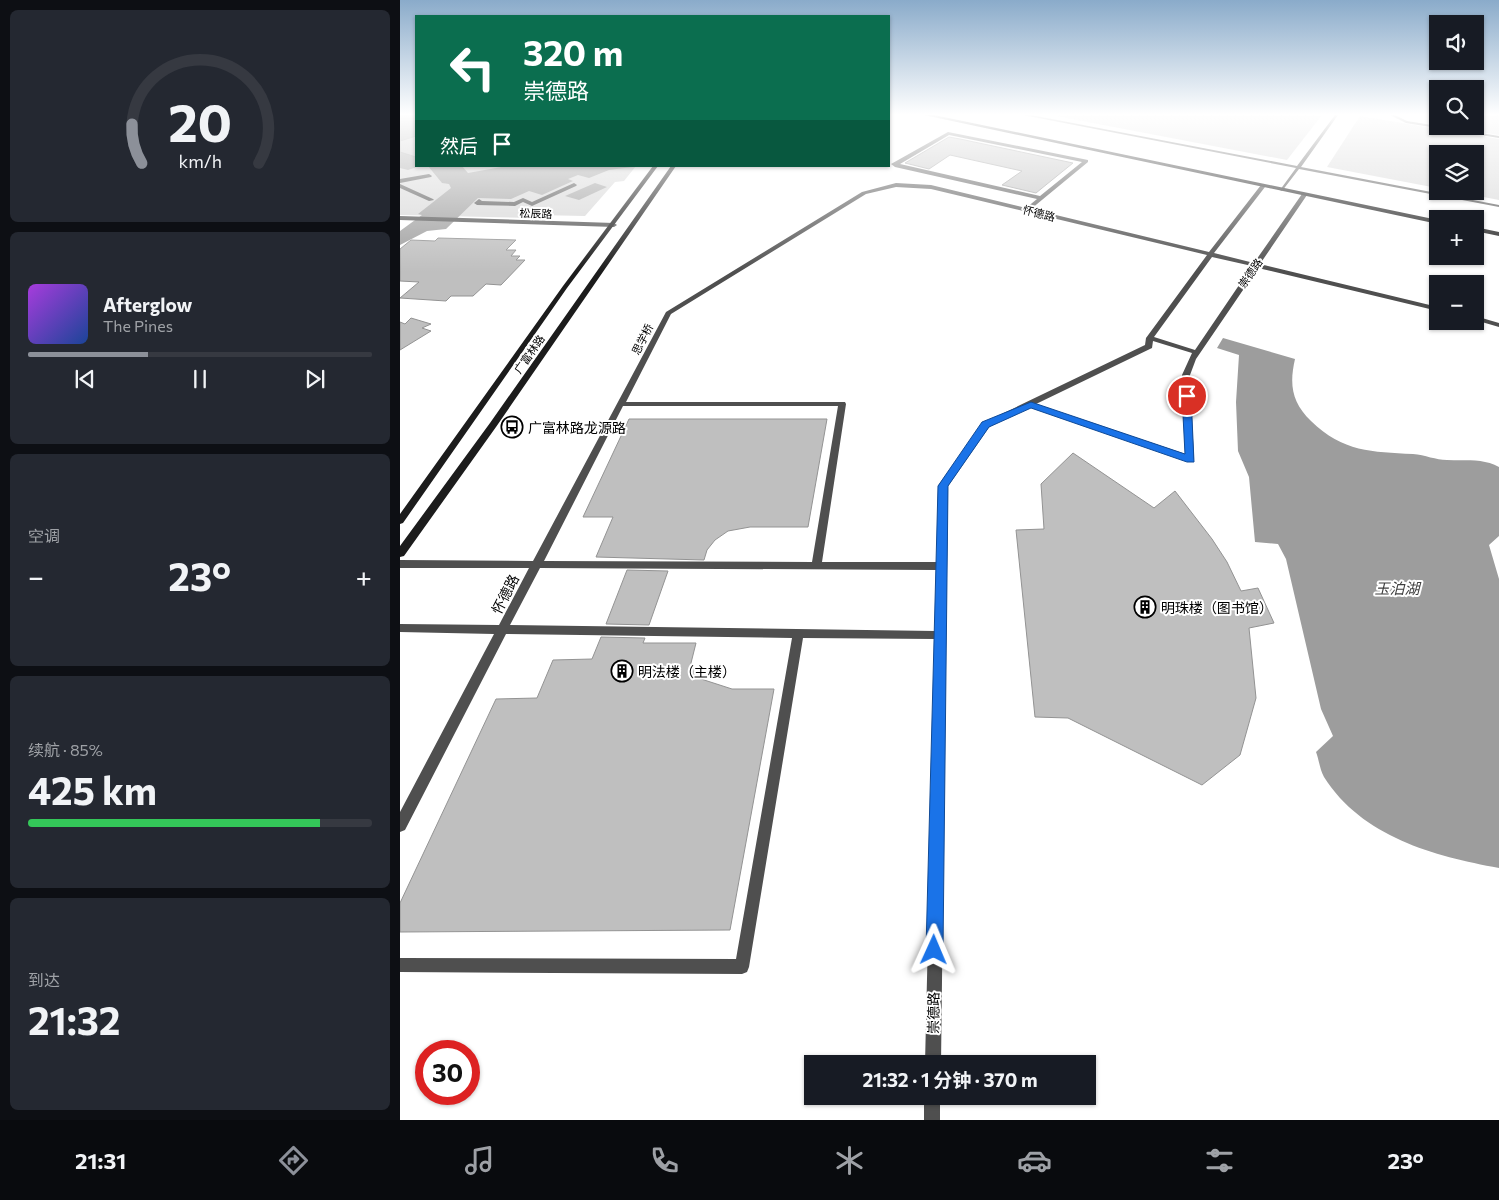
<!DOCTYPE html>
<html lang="zh">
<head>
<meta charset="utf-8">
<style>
  :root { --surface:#171b24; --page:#242831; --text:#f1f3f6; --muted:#9ea1a6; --line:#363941; --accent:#8c9099 }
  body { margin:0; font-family:Commissioner,"Noto Sans SC",sans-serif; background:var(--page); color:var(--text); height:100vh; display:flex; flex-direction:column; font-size:19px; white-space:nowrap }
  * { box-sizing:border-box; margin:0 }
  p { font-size:16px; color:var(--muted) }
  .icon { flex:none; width:28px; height:28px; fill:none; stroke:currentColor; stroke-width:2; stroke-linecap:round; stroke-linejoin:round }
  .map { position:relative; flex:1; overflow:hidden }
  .panel { display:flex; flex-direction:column; gap:10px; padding:10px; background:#0d0f14; width:400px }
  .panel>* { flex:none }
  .banner { position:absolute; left:15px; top:15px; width:475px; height:152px; border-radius:0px; box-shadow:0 1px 4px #0004; background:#0b6e4f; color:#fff; overflow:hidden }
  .fabs { position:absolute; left:1029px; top:15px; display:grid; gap:10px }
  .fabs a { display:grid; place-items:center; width:55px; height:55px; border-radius:0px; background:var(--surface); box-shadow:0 1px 4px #0004; font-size:25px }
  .speed { position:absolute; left:15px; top:1040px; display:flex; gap:10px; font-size:25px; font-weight:700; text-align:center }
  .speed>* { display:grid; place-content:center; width:65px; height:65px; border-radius:50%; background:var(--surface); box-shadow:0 1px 4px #0004; line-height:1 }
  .speed .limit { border:8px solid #d22; background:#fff; color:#111 }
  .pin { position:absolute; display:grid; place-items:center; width:42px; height:42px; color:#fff; margin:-21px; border:2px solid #fff; border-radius:50%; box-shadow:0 1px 5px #0007 }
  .me { position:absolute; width:55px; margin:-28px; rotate:1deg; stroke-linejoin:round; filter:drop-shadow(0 0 4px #0008) }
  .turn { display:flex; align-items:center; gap:18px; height:105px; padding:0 25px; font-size:22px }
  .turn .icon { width:65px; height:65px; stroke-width:2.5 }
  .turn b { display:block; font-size:35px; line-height:42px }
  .then { display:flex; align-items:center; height:48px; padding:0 25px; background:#0003; gap:10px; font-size:19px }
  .big { font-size:38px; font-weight:700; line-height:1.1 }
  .panel .card { flex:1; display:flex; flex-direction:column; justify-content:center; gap:8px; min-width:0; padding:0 18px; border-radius:8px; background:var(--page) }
  .panel .dial { align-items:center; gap:0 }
  .dial svg { height:130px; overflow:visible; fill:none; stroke:var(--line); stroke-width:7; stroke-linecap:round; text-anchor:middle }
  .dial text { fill:var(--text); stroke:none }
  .song { display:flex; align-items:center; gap:15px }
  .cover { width:60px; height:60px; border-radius:8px; background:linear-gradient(135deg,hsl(280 70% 55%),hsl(220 70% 35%)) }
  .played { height:5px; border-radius:2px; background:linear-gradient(90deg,var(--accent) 35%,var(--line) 35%) }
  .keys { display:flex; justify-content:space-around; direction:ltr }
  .heat { display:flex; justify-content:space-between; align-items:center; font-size:28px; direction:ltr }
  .charge { height:8px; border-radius:4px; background:linear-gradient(90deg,#34c759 85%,var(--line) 0) }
  .trip { position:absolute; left:404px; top:1055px; width:292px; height:50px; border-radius:0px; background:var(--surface); box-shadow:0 1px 4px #0004; font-weight:700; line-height:50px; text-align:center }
  .menu { display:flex; height:80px; justify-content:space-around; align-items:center; background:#090b0e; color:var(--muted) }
  .menu .icon { width:35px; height:35px }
  .menu .on { color:var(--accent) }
  .menu b { font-size:22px; color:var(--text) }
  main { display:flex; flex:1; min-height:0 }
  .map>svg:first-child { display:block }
  .green { fill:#d6d6d6 }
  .water { fill:#9d9d9d }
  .building { fill:#bfbfbf; stroke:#939393 }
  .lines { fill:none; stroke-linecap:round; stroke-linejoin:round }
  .service { fill:#4f4f4f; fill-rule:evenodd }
  .pedestrian { fill:#4f4f4f; fill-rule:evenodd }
  .minor { fill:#4f4f4f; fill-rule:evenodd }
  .tertiary { fill:#4f4f4f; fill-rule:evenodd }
  .secondary { fill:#1c1c1c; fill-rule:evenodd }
  .route { fill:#1a73e8; stroke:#114b97 }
  .labels { text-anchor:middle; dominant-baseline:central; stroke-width:4; stroke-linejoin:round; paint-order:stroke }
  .far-street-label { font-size:11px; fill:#000; stroke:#fff }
  .poi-label { font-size:14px; fill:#000; stroke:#fff; text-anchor:start }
  .street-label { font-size:14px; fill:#000; stroke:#fff }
  .water-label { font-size:15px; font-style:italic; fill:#3e3e3e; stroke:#fff }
</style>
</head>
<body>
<main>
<section class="panel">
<div class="card dial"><svg viewBox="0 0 100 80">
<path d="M14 69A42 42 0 1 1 86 69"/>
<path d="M14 69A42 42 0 0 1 8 45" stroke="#8c9099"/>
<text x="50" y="56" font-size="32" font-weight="700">20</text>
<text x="50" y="72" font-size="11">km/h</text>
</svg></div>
<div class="card">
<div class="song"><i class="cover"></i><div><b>Afterglow</b><p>The Pines</p></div></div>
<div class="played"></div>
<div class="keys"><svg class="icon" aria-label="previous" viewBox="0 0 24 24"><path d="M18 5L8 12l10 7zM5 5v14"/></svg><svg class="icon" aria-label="pause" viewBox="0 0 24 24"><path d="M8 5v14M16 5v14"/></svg><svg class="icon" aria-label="next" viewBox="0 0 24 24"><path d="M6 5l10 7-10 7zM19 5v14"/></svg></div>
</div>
<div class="card"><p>空调</p>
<div class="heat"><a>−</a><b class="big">23°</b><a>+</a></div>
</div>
<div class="card"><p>续航 · 85%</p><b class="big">425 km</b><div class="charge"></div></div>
<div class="card"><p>到达</p><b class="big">21:32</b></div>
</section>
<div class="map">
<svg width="1099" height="1120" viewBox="0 0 1099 1120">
  <rect width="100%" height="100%" fill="#fff"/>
  <!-- green -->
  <g class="green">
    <path d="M0 115H16V166H236L224 181 215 182 185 216 137 215 134 218 0 215Z"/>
    <path d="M651 115H922L887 160Z"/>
    <path d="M1075 115H1099V135L1043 126H1075Z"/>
    <path d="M960 116 1099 139V200L1053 191H1075V154H1038L1037 188 927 167Z"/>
  </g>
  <!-- water -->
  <g class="water">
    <path d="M0 115H16V166H20L8 170 0 168Z"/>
    <path d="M28 166H62L68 173 107 166H240L209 170 189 178 178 175 168 179 173 181 142 195 129 191 111 199 78 198 46 229 27 231 0 245V231L22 215 18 214 51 188 49 184 42 183Z"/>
    <path d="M195 183 207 187 179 200 165 196Z"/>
    <path d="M823 338 895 359C889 385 892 403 911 421 943 452 972 452 1013 454 1025 455 1036 460 1047 460 1065 461 1083 458 1099 467V536L1089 545 1099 579V868C1034 856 962 837 924 777 920 770 919 760 916 752L933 736 921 709 886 559 878 544 855 542 849 477 838 451 836 402 839 355 817 348Z"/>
  </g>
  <!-- building -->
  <g class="building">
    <path d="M16 136V157L0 152V141Z"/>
    <path d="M549 137 560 139 673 163 636 193 602 185 622 171 550 155 529 169 505 163Z"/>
    <path d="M38 238 116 240 106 250H116L111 256H120L116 260H125L101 285 86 284 73 296H51L46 301 0 298 19 282 0 281V249L11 240 35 241Z"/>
    <path d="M11 318 31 324 22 328 31 331 0 350V322L5 324Z"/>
    <path d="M229 419H427L408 527H350L328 531 315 540 307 550 304 560 196 557 213 517H183Z"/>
    <path d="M673 453 754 508 775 491 812 539 827 562 841 591 858 588 874 623 849 628 856 698 840 755 802 785 668 718 635 717 616 530 644 529 641 484Z"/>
    <path d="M227 570 268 571 249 625 206 624Z"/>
    <path d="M201 637 245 638 243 643H296L291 663 298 678 332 689H374L330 930 0 932V903L96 699 137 698 153 660 192 659Z"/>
  </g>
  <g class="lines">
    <!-- service -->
    <g class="service">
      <path d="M623 115H631L897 166 935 115H938L901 167 1099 205V207L899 169 882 191 880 190 896 168Z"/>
      <path d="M995 115 1007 121 1099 136V138L1006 123 990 115Z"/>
    </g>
    <!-- pedestrian -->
    <g class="pedestrian">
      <path d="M29 174 32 176 31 177 0 183V179Z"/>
      <path d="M174 183 177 185 176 186 132 206 123 202 115 206 77 205 74 203 79 199 82 201 114 202 123 198 132 202Z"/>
      <path d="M0 184 33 199 34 200 29 201 0 188Z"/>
    </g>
    <!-- minor -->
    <g class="minor">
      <path d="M548 132 688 160V162L631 209 809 252 861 185H865V187L814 253 854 263 902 194H906L907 195 860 264 1038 307V311L858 268 796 359 790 375 794 459 793 461H787L629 407 589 427 548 486 541 1064H525L535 639 403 638 349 967 347 972 342 974 0 972V958L336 959 392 638 106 634 5 830 0 832V812L94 634 0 632V624L99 625 129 568H0V560L133 561 266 312 462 192 496 183 531 185 626 208 637 199 495 167 491 164ZM549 135 682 162 640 196 500 164ZM496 187 531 189 807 255 746 338 745 345 583 423 538 486 537 562H422L446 404 445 402H226L271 314 466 194ZM812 257 852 266 795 350 754 337ZM753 341 792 353 782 375 785 454 636 404 752 348ZM223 406H438L412 562 144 561ZM140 568 536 570 535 631 110 625Z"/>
      <path d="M1075 316 1099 323V327L1075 320Z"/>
      <rect x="524" y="1096" width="16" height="24"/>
    </g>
    <!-- tertiary -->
    <path class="tertiary" d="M0 216 214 223 217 225 214 227 0 220Z"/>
    <!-- secondary -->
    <g class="secondary">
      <path d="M524 115H534L1038 220V224Z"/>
      <path d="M253 166H258L167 288 3 523 0 524V514L163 286Z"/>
      <path d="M271 166H276L96 427 4 556 0 557V546L90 423Z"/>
      <path d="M1075 227 1099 232V236L1075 231Z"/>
    </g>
  </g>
  <!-- sky -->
  <linearGradient id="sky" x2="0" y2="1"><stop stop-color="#8aabca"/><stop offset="0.42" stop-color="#fff"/><stop offset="1" stop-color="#fff" stop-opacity="0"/></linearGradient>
  <rect width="1099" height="272" fill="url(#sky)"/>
  <!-- route -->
  <path class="route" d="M787 393 791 396 794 462H787L631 408 589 427 548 486 543 950 540 956 534 958 528 956 526 950 538 486 582 422 631 402 785 454 782 396Z"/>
  <!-- icons -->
  <defs>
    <g id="bus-ring" transform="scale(1.125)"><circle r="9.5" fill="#fff" stroke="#000" stroke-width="1.5"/><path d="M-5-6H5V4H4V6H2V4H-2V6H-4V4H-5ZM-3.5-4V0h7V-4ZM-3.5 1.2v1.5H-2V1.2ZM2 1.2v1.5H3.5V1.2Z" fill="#000"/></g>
    <g id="building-ring" transform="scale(1.125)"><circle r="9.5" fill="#fff" stroke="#000" stroke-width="1.5"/><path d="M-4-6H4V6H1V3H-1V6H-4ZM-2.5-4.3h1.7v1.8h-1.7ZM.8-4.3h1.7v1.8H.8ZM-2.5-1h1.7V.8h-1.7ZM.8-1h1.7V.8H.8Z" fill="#000"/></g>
  </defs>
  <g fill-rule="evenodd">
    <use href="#bus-ring" x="112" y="427"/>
    <use href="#building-ring" x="745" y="607"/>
    <use href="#building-ring" x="222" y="671"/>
  </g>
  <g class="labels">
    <!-- far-street labels -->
    <g class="far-street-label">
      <text transform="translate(136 213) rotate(2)">松辰路</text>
      <text transform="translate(639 213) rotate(14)">怀德路</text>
      <text transform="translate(850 273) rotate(-55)">崇德路</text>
      <text transform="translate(242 339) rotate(-63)">思学桥</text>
      <text transform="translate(129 354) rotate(-55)">广富林路</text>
    </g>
    <!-- poi labels -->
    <g class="poi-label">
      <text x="128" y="427">广富林路龙源路</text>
      <text x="761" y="607">明珠楼（图书馆）</text>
      <text x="238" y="671">明法楼（主楼）</text>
    </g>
    <!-- street labels -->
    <g class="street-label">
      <text transform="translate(105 594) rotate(-63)">怀德路</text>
      <text transform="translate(533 1013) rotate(-89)">崇德路</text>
    </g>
    <!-- water labels -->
    <g class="water-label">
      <text x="997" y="588">玉泊湖</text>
    </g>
  </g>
</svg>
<div class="fabs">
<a><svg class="icon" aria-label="sound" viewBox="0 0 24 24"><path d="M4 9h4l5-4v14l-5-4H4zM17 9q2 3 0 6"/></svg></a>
<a><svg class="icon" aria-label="search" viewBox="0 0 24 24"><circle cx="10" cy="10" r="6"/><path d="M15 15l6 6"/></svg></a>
<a><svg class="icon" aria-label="layers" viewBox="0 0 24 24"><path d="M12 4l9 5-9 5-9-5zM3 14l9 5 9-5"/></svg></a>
<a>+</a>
<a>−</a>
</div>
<div class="speed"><div class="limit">30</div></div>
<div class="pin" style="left:787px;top:396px;background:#d93025"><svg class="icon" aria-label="arrive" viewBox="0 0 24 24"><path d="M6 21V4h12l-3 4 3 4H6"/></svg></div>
<svg class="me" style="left:534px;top:950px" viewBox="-20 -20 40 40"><path d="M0-17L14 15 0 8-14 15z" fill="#1a73e8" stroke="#fff" stroke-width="4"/></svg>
<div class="trip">21:32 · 1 分钟 · 370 m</div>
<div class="banner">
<div class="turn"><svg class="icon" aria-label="left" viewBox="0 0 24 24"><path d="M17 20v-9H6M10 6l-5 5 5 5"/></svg><div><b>320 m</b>崇德路</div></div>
<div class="then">然后<svg class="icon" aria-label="arrive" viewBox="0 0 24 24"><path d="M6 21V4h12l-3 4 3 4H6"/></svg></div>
</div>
</div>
</main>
<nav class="menu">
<b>21:31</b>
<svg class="icon on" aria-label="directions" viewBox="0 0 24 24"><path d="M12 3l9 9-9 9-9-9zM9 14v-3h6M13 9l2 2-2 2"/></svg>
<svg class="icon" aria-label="music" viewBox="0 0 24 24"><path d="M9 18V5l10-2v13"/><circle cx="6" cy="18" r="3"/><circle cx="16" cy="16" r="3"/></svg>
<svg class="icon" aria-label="phone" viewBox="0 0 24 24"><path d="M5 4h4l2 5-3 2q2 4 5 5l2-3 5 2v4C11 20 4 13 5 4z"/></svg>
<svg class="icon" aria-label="climate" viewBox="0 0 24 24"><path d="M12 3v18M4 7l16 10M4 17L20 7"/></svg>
<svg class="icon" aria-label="car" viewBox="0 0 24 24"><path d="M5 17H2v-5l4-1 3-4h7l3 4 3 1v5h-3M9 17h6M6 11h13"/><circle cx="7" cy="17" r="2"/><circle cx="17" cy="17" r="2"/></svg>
<svg class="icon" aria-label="filters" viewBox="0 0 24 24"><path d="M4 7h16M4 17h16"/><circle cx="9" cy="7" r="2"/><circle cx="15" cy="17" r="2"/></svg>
<b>23°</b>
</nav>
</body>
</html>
